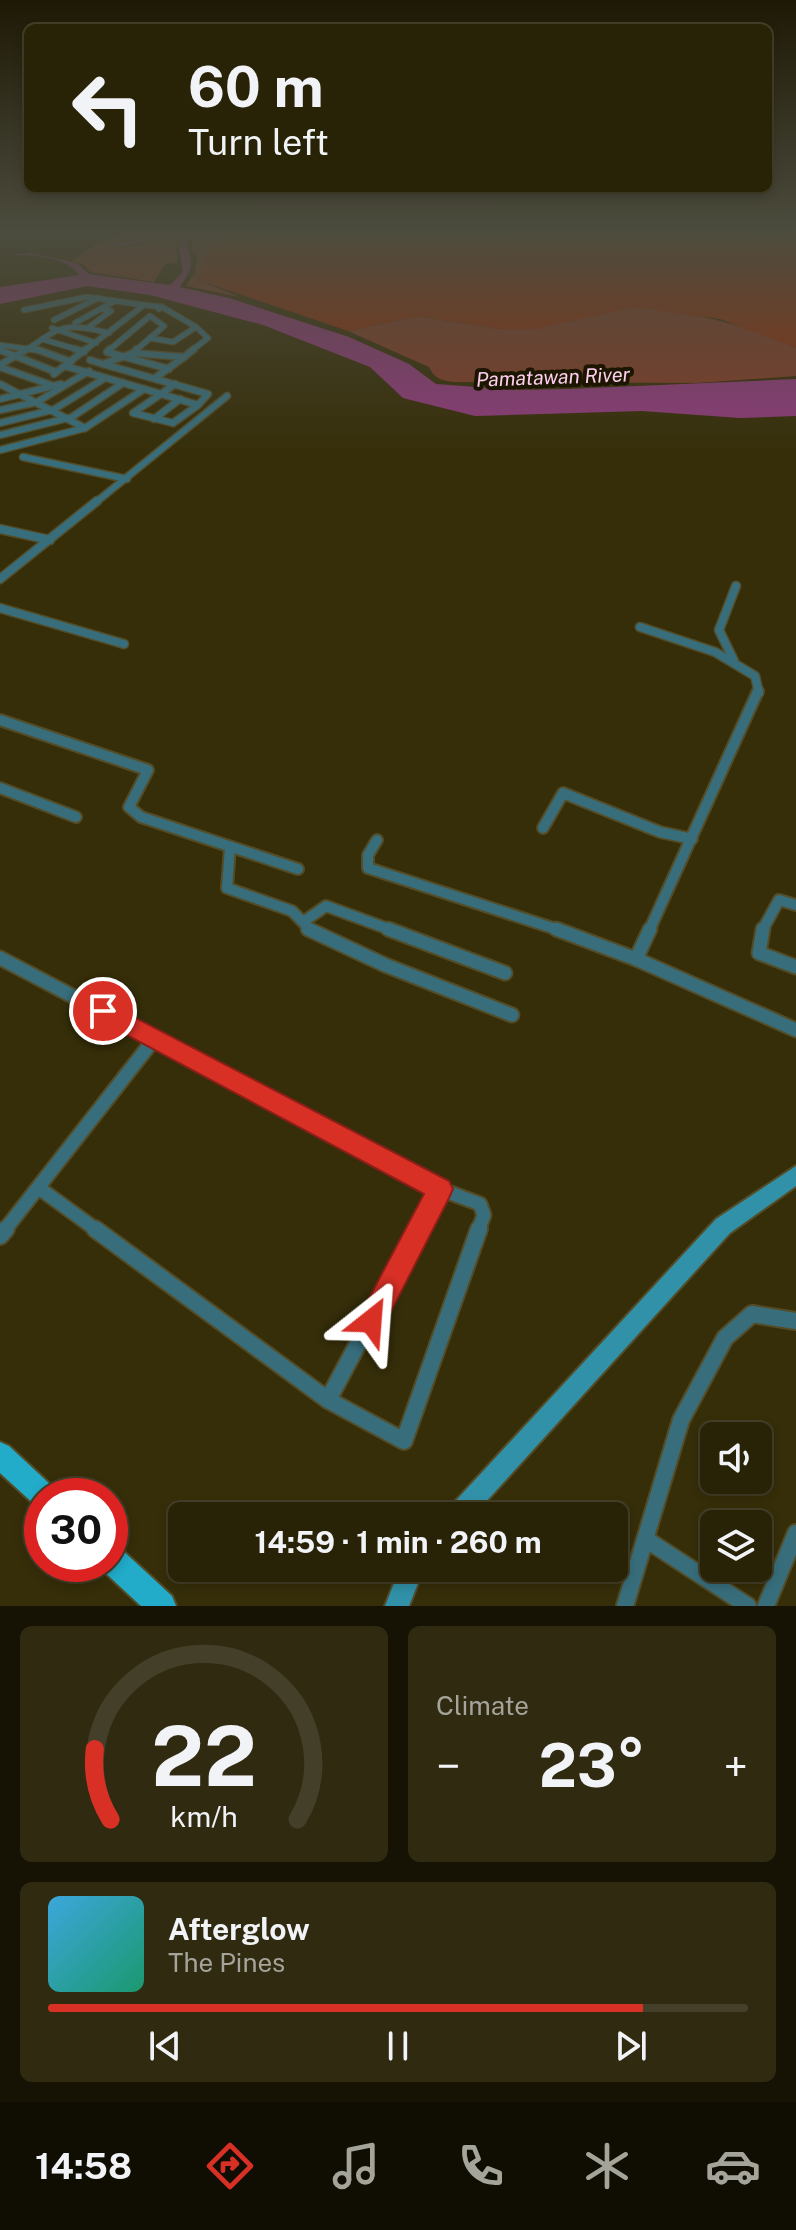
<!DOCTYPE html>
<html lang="en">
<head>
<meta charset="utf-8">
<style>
  :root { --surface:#282207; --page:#302a11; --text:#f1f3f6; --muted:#a5a49b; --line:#443f28; --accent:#d93025 }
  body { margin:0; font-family:"Public Sans",sans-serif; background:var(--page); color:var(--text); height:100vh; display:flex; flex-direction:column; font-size:30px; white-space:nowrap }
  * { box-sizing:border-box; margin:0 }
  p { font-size:26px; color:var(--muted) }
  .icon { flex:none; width:44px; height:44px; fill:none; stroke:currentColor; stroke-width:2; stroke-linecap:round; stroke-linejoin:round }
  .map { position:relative; height:1606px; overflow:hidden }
  .details { display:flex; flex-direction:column; gap:20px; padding:20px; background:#161304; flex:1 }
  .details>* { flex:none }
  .guide { position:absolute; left:24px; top:24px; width:748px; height:168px; border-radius:12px; box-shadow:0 4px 12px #0003,0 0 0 2px var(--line); background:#282207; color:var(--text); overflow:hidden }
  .tools { position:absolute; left:700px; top:1422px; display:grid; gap:16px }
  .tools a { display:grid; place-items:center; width:72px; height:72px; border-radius:12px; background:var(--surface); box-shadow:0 4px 12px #0003,0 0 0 2px var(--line); font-size:40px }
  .speed { position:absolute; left:24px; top:1478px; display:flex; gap:16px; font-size:40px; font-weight:700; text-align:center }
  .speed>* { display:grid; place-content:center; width:104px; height:104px; border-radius:50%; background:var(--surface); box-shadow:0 4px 12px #0003,0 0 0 2px var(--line); line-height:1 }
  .speed .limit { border:12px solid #d22; background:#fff; color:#111 }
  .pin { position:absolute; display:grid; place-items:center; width:68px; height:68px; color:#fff; margin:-34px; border:4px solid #fff; border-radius:50%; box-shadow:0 2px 8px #0007 }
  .me { position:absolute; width:88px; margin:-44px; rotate:28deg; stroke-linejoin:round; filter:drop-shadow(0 0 6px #0008) }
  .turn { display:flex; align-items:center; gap:28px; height:168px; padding:0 32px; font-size:36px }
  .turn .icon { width:104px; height:104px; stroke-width:2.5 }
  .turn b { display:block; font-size:56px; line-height:68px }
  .big { font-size:60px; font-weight:700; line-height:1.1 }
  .details .card { flex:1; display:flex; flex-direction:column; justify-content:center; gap:12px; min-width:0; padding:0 28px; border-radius:12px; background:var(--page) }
  .details .dial { align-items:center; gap:0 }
  .dial svg { height:208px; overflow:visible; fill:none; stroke:var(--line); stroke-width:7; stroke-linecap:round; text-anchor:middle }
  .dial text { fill:var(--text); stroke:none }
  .song { display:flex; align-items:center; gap:24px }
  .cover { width:96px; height:96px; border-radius:12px; background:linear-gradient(135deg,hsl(200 70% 55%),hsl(160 70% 35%)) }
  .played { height:8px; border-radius:4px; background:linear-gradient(90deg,var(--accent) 85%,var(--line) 85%) }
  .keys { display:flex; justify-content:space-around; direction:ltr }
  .heat { display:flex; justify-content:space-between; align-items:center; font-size:44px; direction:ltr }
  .details .tiles { flex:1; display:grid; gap:20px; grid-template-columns:1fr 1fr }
  .card:last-child { grid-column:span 2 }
  .trip { position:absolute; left:168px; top:1502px; width:460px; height:80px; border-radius:12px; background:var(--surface); box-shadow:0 4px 12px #0003,0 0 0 2px var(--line); font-weight:700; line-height:80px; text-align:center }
  .menu { display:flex; height:128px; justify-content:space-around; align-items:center; background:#100e03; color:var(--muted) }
  .menu .icon { width:56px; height:56px }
  .menu .active { color:var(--accent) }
  .menu b { font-size:36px; color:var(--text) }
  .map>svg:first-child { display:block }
  .green { fill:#823c28 }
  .forest { fill:#902f0e }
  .water { fill:#8e3b7b }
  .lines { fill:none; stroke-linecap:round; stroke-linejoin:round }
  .street-far5-casing { stroke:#534c27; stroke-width:7 }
  .street-far4-casing { stroke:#534c27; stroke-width:9 }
  .street-far3-casing { stroke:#534c27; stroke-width:11 }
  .street-far2-casing { stroke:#534c27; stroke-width:14 }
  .street-far1-casing { stroke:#534c27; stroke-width:17 }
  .street-casing { stroke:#534c27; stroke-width:20 }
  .secondary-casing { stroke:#534c27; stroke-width:4 }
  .primary-casing { stroke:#534c27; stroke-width:4 }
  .street-far5 { stroke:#386e7c; stroke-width:5 }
  .street-far4 { stroke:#386e7c; stroke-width:6 }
  .street-far3 { stroke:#386e7c; stroke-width:8 }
  .street-far2 { stroke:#386e7c; stroke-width:10 }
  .street-far1 { stroke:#386e7c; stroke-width:13 }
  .street { stroke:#386e7c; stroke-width:16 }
  .secondary { fill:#3191a8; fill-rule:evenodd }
  .primary { fill:#22acca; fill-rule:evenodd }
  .route { fill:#d93025; stroke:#8d1f18; stroke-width:2 }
  .labels { text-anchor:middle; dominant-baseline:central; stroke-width:8; stroke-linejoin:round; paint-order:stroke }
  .far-water-label { font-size:20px; font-style:italic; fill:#fdceef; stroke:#1c1600 }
</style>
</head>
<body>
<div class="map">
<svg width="796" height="1606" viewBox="0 0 796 1606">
  <rect width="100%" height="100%" fill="#362e09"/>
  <!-- green -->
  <g class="green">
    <path d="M154 230H216L198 280 240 297 186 286 195 272 197 258 191 250 194 233C167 226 143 245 115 241Z"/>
    <path d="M176 235 183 236 176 244 178 262 165 264 154 282 90 272 83 264 72 261 101 241C121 256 154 240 176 235Z"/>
    <path d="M634 307C691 311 744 324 796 348V376L697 383 455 382C443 381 434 379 429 367L348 331 418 316 500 329Z"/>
  </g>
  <!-- forest -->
  <path class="forest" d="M216 230H796V348L720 319 634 307 536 329H500L418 316 348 331 198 280Z"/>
  <!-- water -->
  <path class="water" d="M138 230H150L113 241C140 247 166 225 192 235L187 246C195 266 190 270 180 287L229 298 349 337 409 364 436 384 515 390 568 389 796 379V416L740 418 642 411 475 416 403 398 370 367 263 325 150 295 87 286 0 304V287L79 275C66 255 23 253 0 256L31 253 77 263 89 274 170 285 183 272 178 244 183 236C159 231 127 258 104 241Z"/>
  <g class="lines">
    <!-- street-far5 casing -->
    <g class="street-far5-casing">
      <g id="street-far5">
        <path d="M24 310 87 297 144 305"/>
        <path d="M54 320 98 298"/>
        <path d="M75 323 115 301"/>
        <path d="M89 327 111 311 101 309"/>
        <path d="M52 328 96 343"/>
        <path d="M150 338 173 342 196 327 162 307 159 309"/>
        <path d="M42 339 82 351"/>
        <path d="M0 345 42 351"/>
        <path d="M0 350 3 351"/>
        <path d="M25 351C61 326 64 322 109 333"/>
        <path d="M84 351 144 305 162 307"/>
        <path d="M108 351 150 316 164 326 135 351"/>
        <path d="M191 351 208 338 196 327"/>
      </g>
    </g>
    <!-- street-far4 casing -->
    <g class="street-far4-casing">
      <g id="street-far4">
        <path d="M36 349 71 362"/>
        <path d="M75 349 84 352"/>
        <path d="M110 349 107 352 169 369"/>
        <path d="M0 350 56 372"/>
        <path d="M133 353 137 349"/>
        <path d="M184 357 194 349"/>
        <path d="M90 360 103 364"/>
        <path d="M0 365 27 349"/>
        <path d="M65 366 161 394"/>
        <path d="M0 367 51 385"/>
        <path d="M54 374 86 349"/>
        <path d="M155 378 184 357 133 353 103 364 208 394 198 405"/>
        <path d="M0 384 85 428 0 450"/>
        <path d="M161 394 198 405 173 423 133 413Z"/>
        <path d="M161 394 175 384"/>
        <path d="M0 399 61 384"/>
        <path d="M0 410 37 402 89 371"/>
        <path d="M53 410 105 378"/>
        <path d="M69 419 123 383"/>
        <path d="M154 419 180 399"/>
        <path d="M0 423 52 410"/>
        <path d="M85 428 144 389"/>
        <path d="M0 435 68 418"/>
        <path d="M23 457 127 479"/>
        <path d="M95 503 227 396"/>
      </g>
    </g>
    <!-- street-far3 casing -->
    <g class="street-far3-casing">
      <g id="street-far3">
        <path d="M0 529 50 540"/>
        <path d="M0 579 97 501"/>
        <path d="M0 608 124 644"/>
        <path d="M640 627 715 652 755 676 759 693"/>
        <path d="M734 661 719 630 736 586"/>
      </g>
    </g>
    <!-- street-far2 casing -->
    <g class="street-far2-casing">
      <g id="street-far2">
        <path d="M0 720 148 770 129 807 141 817 298 869"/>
        <path d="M0 788 76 817"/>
        <path d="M543 828 563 793 660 832 692 839"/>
        <path d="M377 840 368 855V868L562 931"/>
        <path d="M230 847 227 888 292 911 312 931"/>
        <path d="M303 922 326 906 394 931"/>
        <path d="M649 931 758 691"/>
        <path d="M762 931 779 900 796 905"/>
      </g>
    </g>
    <!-- street-far1 casing -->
    <g class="street-far1-casing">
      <g id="street-far1">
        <path d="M308 929 385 965 512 1015"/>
        <path d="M388 929 505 973"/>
        <path d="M556 929 636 959"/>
        <path d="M650 929 636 959 796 1030"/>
        <path d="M763 929 759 953 796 967"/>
        <path d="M0 958 440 1189 418 1231"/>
        <path d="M39 1188 98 1231"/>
        <path d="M440 1189 480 1204 484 1215 478 1231"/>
        <path d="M4 1231 155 1038"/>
      </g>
    </g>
    <!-- street casing -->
    <g class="street-casing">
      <g id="street">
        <path d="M95 1229 328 1400 404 1441 479 1229"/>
        <path d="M0 1236 6 1229"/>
        <path d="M328 1400 419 1229"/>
        <path d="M647 1540 748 1606"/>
        <path d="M625 1606 681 1420 725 1338 752 1314 796 1321"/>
        <path d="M766 1606 796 1533"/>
      </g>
    </g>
    <!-- secondary casing -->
    <g class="secondary-casing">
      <g id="secondary">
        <path d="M796 1166V1186L730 1233 473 1516H445L449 1508 716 1219Z"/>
        <path d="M400 1568H424L409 1606H385Z"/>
      </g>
    </g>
    <!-- primary casing -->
    <g class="primary-casing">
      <g id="primary">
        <path d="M0 1442 9 1446 53 1487 57 1496H42V1508L35 1505 0 1473Z"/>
        <path d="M110 1544 120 1548 172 1596 176 1606H141L100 1568 99 1564H110Z"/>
      </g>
    </g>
    <!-- street-far5 -->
    <use href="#street-far5" class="street-far5"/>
    <!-- street-far4 -->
    <use href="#street-far4" class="street-far4"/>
    <!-- street-far3 -->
    <use href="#street-far3" class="street-far3"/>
    <!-- street-far2 -->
    <use href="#street-far2" class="street-far2"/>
    <!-- street-far1 -->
    <use href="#street-far1" class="street-far1"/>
    <!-- street -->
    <use href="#street" class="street"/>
    <!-- secondary -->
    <use href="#secondary" class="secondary"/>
    <!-- primary -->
    <use href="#primary" class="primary"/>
  </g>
  <!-- sky -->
  <linearGradient id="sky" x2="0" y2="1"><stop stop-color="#1e1905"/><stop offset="0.51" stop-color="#4c4c3e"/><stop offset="1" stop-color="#4c4c3e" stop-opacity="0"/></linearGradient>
  <rect width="796" height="454" fill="url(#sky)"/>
  <!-- route -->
  <path class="route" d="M103 1001 449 1181 453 1189 449 1198 381 1331 371 1335 361 1331 357 1321 424 1194 95 1018 92 1011 95 1004Z"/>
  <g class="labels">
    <!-- far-water labels -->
    <g class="far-water-label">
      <text transform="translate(553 377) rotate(-2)">Pamatawan River</text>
    </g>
  </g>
</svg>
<div class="tools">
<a><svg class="icon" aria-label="sound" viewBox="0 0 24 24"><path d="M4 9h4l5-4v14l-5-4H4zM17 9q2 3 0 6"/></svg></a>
<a><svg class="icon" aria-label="layers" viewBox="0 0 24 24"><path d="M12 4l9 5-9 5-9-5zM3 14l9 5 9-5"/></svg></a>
</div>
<div class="speed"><div class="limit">30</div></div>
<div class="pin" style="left:103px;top:1011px;background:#d93025"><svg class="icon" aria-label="arrive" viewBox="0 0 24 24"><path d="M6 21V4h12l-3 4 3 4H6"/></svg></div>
<svg class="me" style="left:371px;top:1321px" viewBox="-20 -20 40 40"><path d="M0-17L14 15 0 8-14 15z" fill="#d93025" stroke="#fff" stroke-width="4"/></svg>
<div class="trip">14:59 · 1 min · 260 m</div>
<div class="guide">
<div class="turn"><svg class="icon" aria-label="left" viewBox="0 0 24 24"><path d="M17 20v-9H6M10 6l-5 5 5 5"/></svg><div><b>60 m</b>Turn left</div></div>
</div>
</div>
<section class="details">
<div class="tiles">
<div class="card dial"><svg viewBox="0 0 100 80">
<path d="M14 69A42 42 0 1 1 86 69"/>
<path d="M14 69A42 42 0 0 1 8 42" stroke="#d93025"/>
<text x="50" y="56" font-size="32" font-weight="700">22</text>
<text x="50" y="72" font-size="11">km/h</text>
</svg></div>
<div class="card"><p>Climate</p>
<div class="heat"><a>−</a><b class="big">23°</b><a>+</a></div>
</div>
<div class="card">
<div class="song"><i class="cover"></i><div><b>Afterglow</b><p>The Pines</p></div></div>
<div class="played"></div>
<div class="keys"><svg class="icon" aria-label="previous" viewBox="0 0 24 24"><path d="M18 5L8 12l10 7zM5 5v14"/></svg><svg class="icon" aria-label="pause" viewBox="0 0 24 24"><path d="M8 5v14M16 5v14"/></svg><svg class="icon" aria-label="next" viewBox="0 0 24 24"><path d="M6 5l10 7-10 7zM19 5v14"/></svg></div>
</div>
</div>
</section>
<nav class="menu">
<b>14:58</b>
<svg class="icon active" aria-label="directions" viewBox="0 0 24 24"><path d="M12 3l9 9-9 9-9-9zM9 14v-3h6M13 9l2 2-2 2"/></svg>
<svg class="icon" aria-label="music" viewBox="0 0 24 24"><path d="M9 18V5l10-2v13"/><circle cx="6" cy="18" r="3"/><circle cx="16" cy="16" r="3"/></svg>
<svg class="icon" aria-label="phone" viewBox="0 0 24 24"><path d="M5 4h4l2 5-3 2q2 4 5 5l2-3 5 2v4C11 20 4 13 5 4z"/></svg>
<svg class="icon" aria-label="climate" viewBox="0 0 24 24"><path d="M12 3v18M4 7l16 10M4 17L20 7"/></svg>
<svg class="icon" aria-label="car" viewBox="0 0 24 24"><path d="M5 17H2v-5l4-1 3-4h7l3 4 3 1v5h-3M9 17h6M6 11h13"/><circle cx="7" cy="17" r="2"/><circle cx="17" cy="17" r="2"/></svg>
</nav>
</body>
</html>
